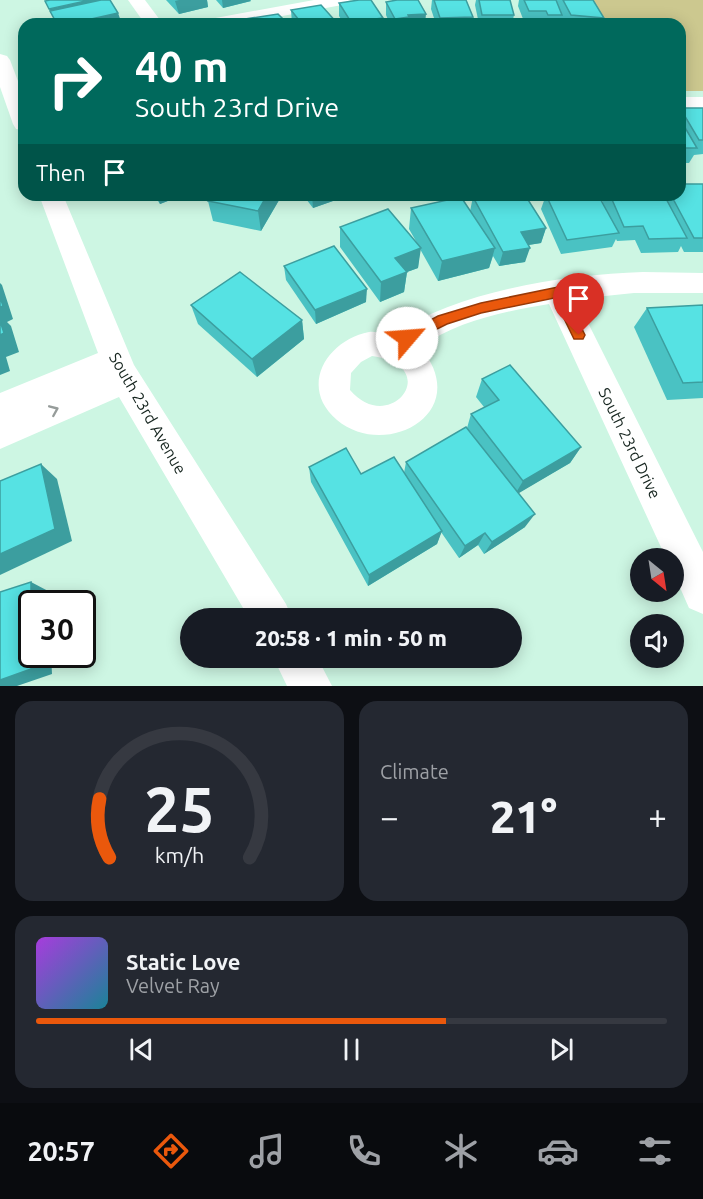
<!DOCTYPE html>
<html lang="en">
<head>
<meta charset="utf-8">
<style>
  :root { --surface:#171b24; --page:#242831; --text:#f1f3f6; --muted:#9ea1a6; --line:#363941; --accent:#ea580c }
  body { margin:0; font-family:Ubuntu,sans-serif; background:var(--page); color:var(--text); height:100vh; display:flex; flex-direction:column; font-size:22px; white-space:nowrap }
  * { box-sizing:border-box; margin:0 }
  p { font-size:20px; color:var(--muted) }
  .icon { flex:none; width:33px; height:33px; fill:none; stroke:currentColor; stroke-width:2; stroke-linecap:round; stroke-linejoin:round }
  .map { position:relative; height:686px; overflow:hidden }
  .sheet { display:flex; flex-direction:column; gap:15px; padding:15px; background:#0d0f14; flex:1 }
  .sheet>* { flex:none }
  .top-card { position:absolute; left:18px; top:18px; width:668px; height:183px; border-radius:18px; box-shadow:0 3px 15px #0003; background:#00695c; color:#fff; overflow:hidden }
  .needle { width:39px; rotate:150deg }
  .fabs { position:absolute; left:630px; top:548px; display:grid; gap:12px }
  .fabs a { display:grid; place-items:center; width:54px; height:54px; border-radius:50%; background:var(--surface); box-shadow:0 3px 15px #0003; font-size:30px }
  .speed { position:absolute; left:18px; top:590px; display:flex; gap:12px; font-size:30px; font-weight:700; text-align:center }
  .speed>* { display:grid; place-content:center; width:78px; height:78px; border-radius:50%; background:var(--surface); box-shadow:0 3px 15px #0003; line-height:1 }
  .speed .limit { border:3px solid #111; border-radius:9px; background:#fff; color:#111 }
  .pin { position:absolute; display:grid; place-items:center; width:51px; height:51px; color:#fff; margin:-62px -26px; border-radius:50% 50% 50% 0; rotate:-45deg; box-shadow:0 0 6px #0007 }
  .pin .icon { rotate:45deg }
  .me { position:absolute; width:66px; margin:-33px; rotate:63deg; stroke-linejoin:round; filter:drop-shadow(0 0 4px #0008) }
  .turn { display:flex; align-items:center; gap:21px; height:126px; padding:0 18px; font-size:27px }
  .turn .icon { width:78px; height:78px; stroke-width:2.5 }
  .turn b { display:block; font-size:42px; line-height:51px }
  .then { display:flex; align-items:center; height:57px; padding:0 18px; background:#0003; gap:12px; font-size:22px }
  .big { font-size:45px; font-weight:800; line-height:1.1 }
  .sheet .card { flex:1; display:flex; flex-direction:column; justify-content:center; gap:9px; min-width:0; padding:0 21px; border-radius:18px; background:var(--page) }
  .sheet .dial { align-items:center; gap:0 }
  .dial svg { height:156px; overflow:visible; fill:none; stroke:var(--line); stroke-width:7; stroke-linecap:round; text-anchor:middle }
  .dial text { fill:var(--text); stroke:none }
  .song { display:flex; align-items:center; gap:18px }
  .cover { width:72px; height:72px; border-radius:9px; background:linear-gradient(135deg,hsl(280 70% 55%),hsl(190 70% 35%)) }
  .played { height:6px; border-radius:3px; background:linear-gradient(90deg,var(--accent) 65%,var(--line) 65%) }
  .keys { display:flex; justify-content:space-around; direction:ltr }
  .heat { display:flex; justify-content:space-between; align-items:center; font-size:33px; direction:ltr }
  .sheet .tiles { flex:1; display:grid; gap:15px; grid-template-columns:1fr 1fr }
  .card:last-child { grid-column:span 2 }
  .trip { position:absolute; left:180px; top:608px; width:342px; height:60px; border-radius:30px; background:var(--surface); box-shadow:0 3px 15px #0003; font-weight:800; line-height:60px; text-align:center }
  .menu { display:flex; height:96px; justify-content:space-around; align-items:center; background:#090b0e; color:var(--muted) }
  .menu .icon { width:42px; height:42px }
  .menu .on { color:var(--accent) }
  .menu b { font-size:27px; color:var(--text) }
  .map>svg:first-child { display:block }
  .green { fill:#ccc88f }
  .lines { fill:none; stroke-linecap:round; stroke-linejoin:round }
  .minor { fill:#fff; fill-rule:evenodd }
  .wall { fill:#4ac2c3 }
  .shaded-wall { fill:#3c9e9f }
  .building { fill:#56e2e3; stroke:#3c9e9f; stroke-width:1.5 }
  .oneway { stroke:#969c9a }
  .route { fill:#ea580c; stroke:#983908; stroke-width:1.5 }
  .labels { text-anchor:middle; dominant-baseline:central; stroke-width:4.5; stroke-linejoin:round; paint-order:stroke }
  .street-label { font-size:16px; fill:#15241e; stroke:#fff }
</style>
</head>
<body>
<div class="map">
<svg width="703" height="686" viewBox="0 0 703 686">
  <rect width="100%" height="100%" fill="#cdf6e3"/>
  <!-- green -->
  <path class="green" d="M587 0H703V91H680V24H603Z"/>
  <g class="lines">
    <!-- minor -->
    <g class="minor">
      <path d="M128 0H145L163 24H145Z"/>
      <path d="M314 0H350L342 5 239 24H201L204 20 210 19Z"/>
      <path d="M0 54 7 56 10 60 24 97V130L16 129 13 124 0 87Z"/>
      <rect x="680" y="97" width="23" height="12"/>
      <path d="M39 195H63L134 365 286 604 292 618H249L119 397 0 449V393L98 353Z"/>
      <path d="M643 272 703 273V293H634L576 299 703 552V614L689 608 674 574V558H666L549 304C506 311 457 321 420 347 475 412 386 461 337 420 298 387 327 340 369 332 376 331 385 334 392 335 460 290 563 275 643 272ZM372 356C445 366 390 437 350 390L351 373 361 362Z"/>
      <path d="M273 657H317L332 686H287Z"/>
    </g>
  </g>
  <!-- wall -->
  <g class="wall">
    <path d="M166 0H207L208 7 179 14Z"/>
    <path d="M216 0H250L251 1 223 8Z"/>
    <path d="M395 0H418L425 24H390L386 15V2L395 1Z"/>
    <path d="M432 0H466L473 17 472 24H436L431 9Z"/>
    <path d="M476 0H510L514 15 512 24H479L475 5Z"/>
    <path d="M519 0H593L604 18 602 24H565L562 18 560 24H525L518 6Z"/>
    <path d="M339 3 383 18V24H344L339 16Z"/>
    <path d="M291 10 338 24H292Z"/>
    <path d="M680 108H703V154L694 155 689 163H680Z"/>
    <path d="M703 184V252H684L681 246 678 252 641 253 635 240 617 241 616 239 612 247 561 254 541 209 546 195 602 202 606 195H680Z"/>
    <path d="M154 195H183L160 204Z"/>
    <path d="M282 195 261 231 213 221 208 201Z"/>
    <path d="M303 195H350L313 208Z"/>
    <path d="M473 197 546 228 541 243 528 245 525 262 499 266 493 256 489 268 438 281 420 249 418 268 407 272 404 292 380 302 340 247V227L417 243 409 229 411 208 470 211Z"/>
    <path d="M284 266 366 302 316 324 286 280Z"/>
    <path d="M191 305 302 320 304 339 257 377 198 324Z"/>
    <path d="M703 305V398L667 400 634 327 647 308Z"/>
    <path d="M482 379 581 447 570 463 518 493 525 527 484 554 478 545 459 558 441 532 437 544 368 586 311 482 309 467 361 474 404 473 406 462 467 428 471 414 484 407 476 397Z"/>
  </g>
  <!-- shaded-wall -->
  <g class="shaded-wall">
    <path d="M90 0H109L50 11 55 22 49 9Z"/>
    <path d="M179 0H207L208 7 179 14 175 1Z"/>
    <path d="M222 0H250L251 1 223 8Z"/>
    <path d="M118 13 122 24H69Z"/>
    <path d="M426 14 425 24H395V19L408 15Z"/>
    <path d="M383 18V24H351V22Z"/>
    <path d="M157 195H183L160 204Z"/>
    <path d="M267 195H282L261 231 258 211Z"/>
    <path d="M312 195H350L313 208Z"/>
    <path d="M546 228 541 243 516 247 521 232Z"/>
    <path d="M421 248 418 268 407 272 404 292 380 302 381 282 395 258Z"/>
    <path d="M495 248 489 268 438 281 442 261Z"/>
    <path d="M530 248 525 262 499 266 503 252Z"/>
    <path d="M0 283 2 285 13 319 7 322 11 326 19 352 6 357 10 371 0 375Z"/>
    <path d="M367 289 366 302 316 324 315 310Z"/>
    <path d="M302 320 304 339 257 377 252 359Z"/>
    <path d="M581 447 570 463 514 496 523 481Z"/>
    <path d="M41 464 57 479 72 541 0 575V554Z"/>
    <path d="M535 514 525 527 484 554 492 542Z"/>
    <path d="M442 531 437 544 368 586 369 575Z"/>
    <path d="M485 533 478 545 459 558 465 546Z"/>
    <path d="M31 582 50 592V603H32V654H51L52 674 17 686H0V680Z"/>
  </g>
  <!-- building -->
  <g class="building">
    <path d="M50 0H90L49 9 45 1Z"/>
    <path d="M101 0H110L118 13 69 24H57L50 11Z"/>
    <path d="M359 0H371L383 18 351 22 339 3Z"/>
    <path d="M397 0H418L426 14 408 15 409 17 395 19 386 2Z"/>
    <path d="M434 0H466L473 17 440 18Z"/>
    <path d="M479 0H510L514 15H482Z"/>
    <path d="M524 0H556L562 15H548L546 11H529Z"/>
    <path d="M563 0H593L604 18 571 15Z"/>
    <path d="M321 5 338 24H302L291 10Z"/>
    <path d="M278 14 288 24H250L245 19Z"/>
    <path d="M116 17 121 24H85Z"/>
    <path d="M680 108H703V140H699Z"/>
    <path d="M680 119 697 148H680Z"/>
    <path d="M680 184H703V238H694L671 195H680Z"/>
    <path d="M212 195H267L258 211 208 201Z"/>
    <path d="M484 195H525L546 228 521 232 530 248 503 252 473 197Z"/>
    <path d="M546 195H598L619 233 567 240Z"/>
    <path d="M610 195H664L687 238 649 239 643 226 624 227Z"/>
    <path d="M461 197 495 248 442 261 411 208Z"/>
    <path d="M388 209 421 248 395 258 407 272 381 282 340 227Z"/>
    <path d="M334 246 367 289 315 310 284 266Z"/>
    <path d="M240 272 302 320 252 359 191 305Z"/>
    <path d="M0 297 3 306 0 307Z"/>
    <path d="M703 305V382L683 383 647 308Z"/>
    <path d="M0 321 4 333 0 335Z"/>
    <path d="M510 365 581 447 523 481 471 414 499 400 482 379Z"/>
    <path d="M466 427 535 514 492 542 485 533 465 546 406 462Z"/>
    <path d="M346 448 361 474 394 457 442 531 369 575 309 467Z"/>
    <path d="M41 464 55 529 0 554V481Z"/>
    <path d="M31 582V669L0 680V592Z"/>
  </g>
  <!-- one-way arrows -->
  <defs><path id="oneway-chevron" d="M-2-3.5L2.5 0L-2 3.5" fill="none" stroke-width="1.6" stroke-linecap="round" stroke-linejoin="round" transform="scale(1.5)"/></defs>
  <use class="oneway" href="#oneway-chevron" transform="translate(54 410) rotate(-23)"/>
  <!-- route -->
  <path class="route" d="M558 287 562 289 585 335 583 339H574L554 298 481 313 447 324 407 344 401 338 403 335 438 316 481 303Z"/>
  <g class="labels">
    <!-- street labels -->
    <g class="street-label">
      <text transform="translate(148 413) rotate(60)">South 23rd Avenue</text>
      <text transform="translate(630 443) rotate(64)">South 23rd Drive</text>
    </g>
  </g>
</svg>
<div class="fabs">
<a><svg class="needle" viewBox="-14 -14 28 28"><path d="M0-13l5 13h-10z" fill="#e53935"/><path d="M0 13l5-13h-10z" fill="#9ea1a6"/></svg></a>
<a><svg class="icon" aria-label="sound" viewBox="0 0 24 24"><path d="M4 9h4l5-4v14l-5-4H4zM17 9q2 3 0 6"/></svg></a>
</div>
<div class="speed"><div class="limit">30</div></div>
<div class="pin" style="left:579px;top:335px;background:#d93025"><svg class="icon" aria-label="arrive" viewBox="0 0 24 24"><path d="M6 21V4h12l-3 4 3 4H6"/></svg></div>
<svg class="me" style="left:407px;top:338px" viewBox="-20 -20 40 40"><circle r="19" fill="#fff"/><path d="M0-13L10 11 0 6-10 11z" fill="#ea580c"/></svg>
<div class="trip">20:58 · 1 min · 50 m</div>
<div class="top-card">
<div class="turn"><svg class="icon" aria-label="right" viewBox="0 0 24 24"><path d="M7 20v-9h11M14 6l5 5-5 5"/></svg><div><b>40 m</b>South 23rd Drive</div></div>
<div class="then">Then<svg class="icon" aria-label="arrive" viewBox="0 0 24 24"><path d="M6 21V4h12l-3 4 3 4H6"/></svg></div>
</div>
</div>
<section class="sheet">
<div class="tiles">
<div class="card dial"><svg viewBox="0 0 100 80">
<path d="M14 69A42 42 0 1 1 86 69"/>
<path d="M14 69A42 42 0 0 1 9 39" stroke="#ea580c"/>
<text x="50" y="56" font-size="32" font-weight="700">25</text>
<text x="50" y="72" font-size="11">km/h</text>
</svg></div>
<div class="card"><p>Climate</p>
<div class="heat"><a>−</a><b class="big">21°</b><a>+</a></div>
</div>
<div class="card">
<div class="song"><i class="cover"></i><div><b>Static Love</b><p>Velvet Ray</p></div></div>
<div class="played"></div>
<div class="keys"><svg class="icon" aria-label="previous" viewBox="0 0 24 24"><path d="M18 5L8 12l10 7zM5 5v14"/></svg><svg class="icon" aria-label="pause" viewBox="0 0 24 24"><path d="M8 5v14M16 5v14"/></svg><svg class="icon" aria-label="next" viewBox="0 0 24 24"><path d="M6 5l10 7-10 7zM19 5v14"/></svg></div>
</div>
</div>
</section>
<nav class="menu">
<b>20:57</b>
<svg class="icon on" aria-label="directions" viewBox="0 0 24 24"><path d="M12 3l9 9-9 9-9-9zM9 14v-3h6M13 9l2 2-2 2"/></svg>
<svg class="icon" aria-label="music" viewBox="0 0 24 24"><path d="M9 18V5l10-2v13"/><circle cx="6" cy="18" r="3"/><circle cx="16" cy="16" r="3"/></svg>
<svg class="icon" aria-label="phone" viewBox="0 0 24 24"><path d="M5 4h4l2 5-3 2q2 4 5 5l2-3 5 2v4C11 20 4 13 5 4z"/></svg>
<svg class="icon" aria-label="climate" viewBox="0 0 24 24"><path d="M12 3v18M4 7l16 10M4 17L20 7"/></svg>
<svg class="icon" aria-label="car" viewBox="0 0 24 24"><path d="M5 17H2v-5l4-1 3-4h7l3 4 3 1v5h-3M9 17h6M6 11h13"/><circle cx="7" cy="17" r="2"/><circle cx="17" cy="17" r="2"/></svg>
<svg class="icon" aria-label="filters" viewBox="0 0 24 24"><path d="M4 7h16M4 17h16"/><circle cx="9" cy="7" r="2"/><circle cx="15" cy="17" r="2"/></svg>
</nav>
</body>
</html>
